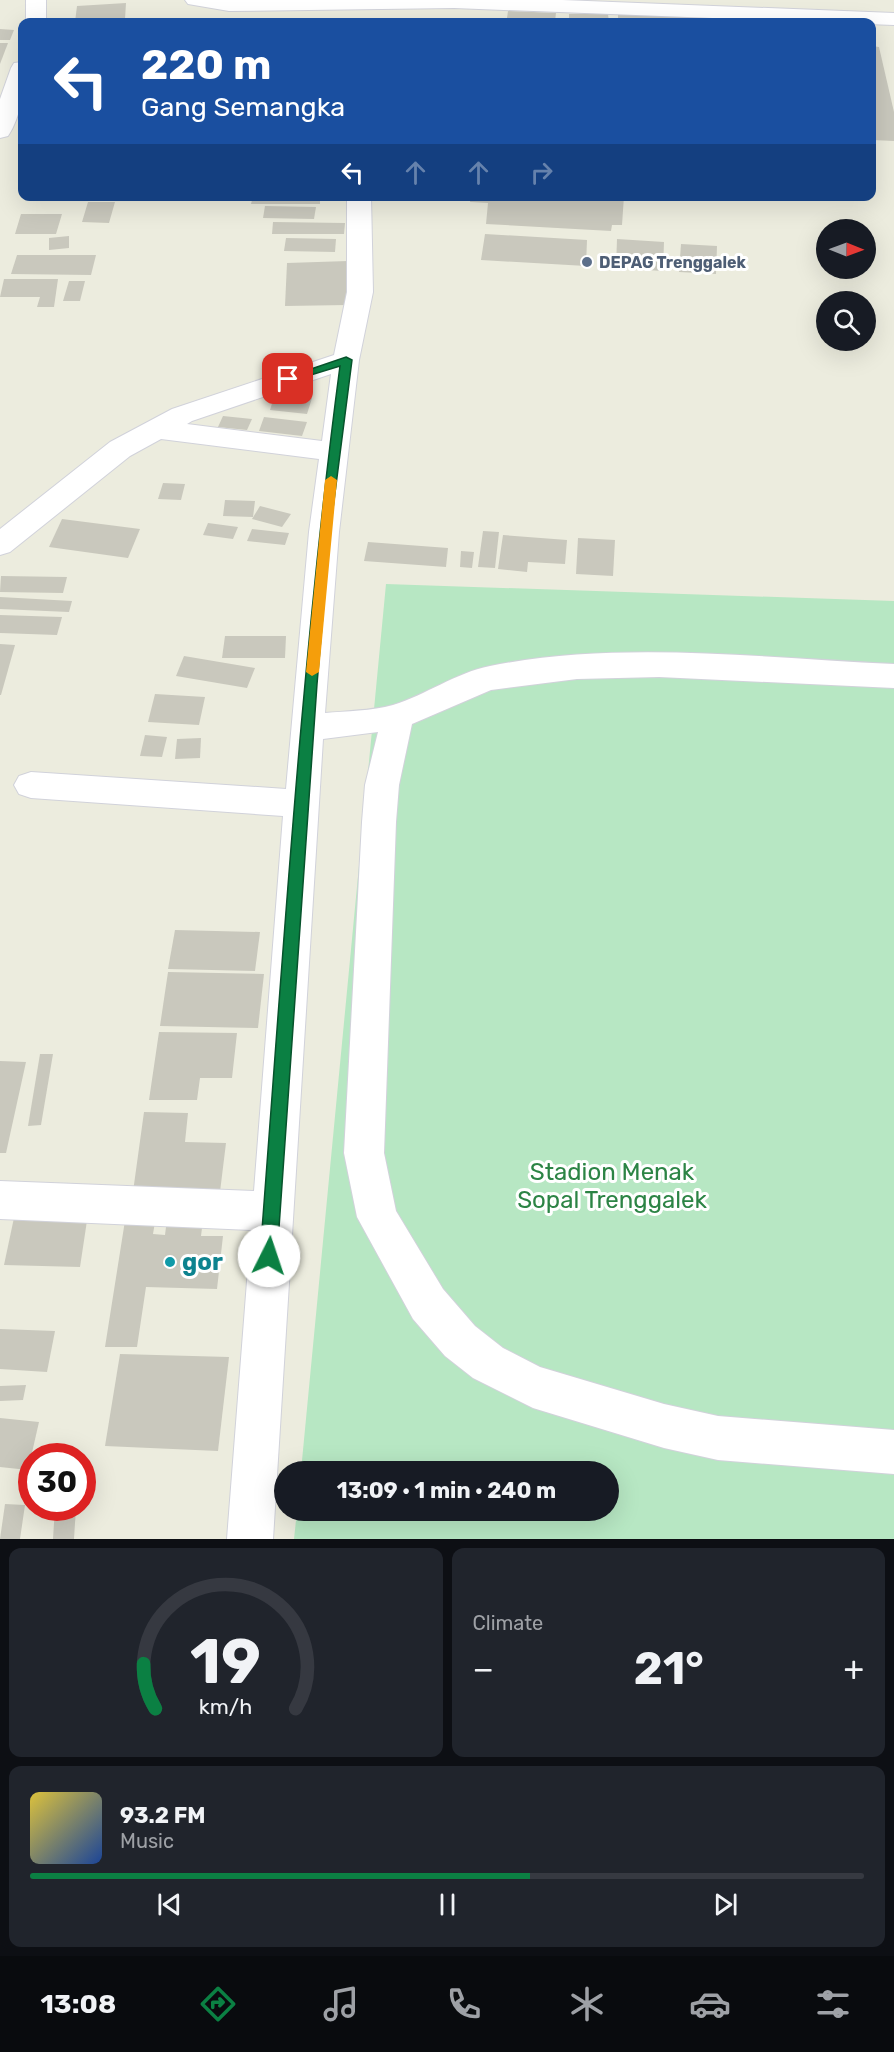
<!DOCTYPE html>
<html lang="en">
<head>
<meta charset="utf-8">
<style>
  :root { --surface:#171b24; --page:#20242c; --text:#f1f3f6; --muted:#9ea1a6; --line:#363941; --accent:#0b8043 }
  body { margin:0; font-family:Rubik,sans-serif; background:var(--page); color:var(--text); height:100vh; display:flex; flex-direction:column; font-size:22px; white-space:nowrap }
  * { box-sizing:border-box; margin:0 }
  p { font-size:20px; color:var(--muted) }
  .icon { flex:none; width:33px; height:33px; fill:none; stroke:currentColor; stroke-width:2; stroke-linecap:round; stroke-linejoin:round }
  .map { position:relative; height:1539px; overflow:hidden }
  .details { display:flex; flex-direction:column; gap:9px; padding:9px; background:#0d0f14; flex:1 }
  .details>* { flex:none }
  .hud { position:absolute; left:18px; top:18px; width:858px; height:183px; border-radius:12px; box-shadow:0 6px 24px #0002; background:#1a4fa0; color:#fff; overflow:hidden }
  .needle { width:39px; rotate:91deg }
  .tools { position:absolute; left:816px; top:219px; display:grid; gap:12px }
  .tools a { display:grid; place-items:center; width:60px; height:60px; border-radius:50%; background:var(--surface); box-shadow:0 6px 24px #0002; font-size:30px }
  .speed { position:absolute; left:18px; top:1443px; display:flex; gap:12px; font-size:30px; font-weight:700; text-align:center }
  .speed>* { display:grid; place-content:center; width:78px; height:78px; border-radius:50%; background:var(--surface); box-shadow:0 6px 24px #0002; line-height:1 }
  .speed .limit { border:9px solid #d22; background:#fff; color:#111 }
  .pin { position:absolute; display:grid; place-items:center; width:51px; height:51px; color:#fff; margin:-26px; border-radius:12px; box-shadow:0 3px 9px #0006 }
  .me { position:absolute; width:66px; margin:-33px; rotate:4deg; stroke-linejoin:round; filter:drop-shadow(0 0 4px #0008) }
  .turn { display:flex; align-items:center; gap:21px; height:126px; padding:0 24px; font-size:27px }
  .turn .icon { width:78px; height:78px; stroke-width:2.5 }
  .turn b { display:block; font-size:42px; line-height:51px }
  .lanes { display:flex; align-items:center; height:57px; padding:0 24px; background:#0003; justify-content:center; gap:30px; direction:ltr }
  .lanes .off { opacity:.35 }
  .big { font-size:45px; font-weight:700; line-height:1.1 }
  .details .tile { flex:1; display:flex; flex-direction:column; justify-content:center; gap:9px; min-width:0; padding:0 21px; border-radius:12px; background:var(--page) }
  .details .dial { align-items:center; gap:0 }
  .dial svg { height:156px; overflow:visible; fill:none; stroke:var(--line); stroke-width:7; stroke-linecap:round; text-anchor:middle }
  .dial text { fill:var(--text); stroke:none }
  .song { display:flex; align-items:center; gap:18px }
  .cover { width:72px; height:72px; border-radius:9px; background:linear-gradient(135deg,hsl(50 70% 55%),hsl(220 70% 35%)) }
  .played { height:6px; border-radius:3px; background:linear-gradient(90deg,var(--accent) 60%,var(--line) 60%) }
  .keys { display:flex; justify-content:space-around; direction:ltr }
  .heat { display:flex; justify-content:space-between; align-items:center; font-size:33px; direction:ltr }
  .details .tiles { flex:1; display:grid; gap:9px; grid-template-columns:1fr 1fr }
  .tile:last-child { grid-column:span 2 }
  .trip { position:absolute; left:274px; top:1461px; width:345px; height:60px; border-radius:30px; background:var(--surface); box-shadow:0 6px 24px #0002; font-weight:700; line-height:60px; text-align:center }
  .dock { display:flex; height:96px; justify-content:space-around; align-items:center; background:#090b0e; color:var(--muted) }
  .dock .icon { width:42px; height:42px }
  .dock .current { color:var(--accent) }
  .dock b { font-size:27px; color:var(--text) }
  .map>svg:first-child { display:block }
  .green { fill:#b7e7c3 }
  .building { fill:#c9c8bd }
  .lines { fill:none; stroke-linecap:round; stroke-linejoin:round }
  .minor-casing { stroke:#d1d2da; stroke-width:2 }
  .minor { fill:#fff; fill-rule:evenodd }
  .route { fill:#0b8043; stroke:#07532c; stroke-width:1.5 }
  .slow { fill:#f59e0b }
  .service-dot { fill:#5c6f8a; stroke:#fff; stroke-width:2 }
  .culture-dot { fill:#0f9aa8; stroke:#fff; stroke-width:2 }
  .labels { text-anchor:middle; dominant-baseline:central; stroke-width:6; stroke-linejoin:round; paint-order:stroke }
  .far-service-label { font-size:16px; font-weight:bold; fill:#4e5e75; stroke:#fff; text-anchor:start }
  .near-park-label { font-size:24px; fill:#2c8445; stroke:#fff }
  .near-culture-label { font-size:24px; font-weight:bold; fill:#0d838f; stroke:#fff; text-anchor:start }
</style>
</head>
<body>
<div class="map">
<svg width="894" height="1539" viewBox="0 0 894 1539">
  <rect width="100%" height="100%" fill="#ececde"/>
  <!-- green -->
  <path class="green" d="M386 584 894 601V1539H294L297 1511 609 1510V1472L301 1471Z"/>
  <!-- building -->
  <g class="building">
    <path d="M126 3 125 19 75 22 77 6Z"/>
    <path d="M508 11 556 13 555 21 507 18Z"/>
    <path d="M569 14H608L609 22H569Z"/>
    <path d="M618 14 716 18 717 22H618Z"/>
    <path d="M0 29 14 30 10 40H0Z"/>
    <path d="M0 43H8L0 64Z"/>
    <path d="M872 46 879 47 894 112V141L872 140Z"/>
    <path d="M253 196H320V204H251Z"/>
    <path d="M471 196H624L622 225H612L611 231 486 224 488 203 470 202Z"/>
    <path d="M88 202H115L109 223 82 222Z"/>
    <path d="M265 206 316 207 314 219 263 218Z"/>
    <path d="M21 214H62L56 234H15Z"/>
    <path d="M273 222 345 223 344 234H272Z"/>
    <path d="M485 234 587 240 586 266 481 260Z"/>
    <path d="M69 236V248L49 250V238Z"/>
    <path d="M286 238 336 239 335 252 284 251Z"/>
    <path d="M617 239 664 242 663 271 616 268Z"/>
    <path d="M681 244 717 246 716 274 679 272Z"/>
    <path d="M17 255H96L91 275 11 274Z"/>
    <path d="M348 261 347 305 285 306 287 263Z"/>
    <path d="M4 279H58L54 307H37L40 297H0Z"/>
    <path d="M69 281H85L80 301H63Z"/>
    <path d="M275 394 312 398 307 414 270 410Z"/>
    <path d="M223 416 252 419 247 430 218 427Z"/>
    <path d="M264 417 307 422 302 436 259 431Z"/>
    <path d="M163 483 185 484 181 500 158 499Z"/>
    <path d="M225 500 255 501 253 517 223 516Z"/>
    <path d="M260 506 291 514 282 527 252 519Z"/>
    <path d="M62 519 140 529 128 558 49 547Z"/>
    <path d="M208 523 238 527 233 539 203 535Z"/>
    <path d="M252 529 289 533 285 545 247 541Z"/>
    <path d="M483 531 499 532 495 568 478 567Z"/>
    <path d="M503 535 567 540 565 564 528 562 527 572 498 569Z"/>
    <path d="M578 538 615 540 613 576 576 574Z"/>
    <path d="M368 542 448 548 446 567 364 561Z"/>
    <path d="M461 551 474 552 472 568 460 567Z"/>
    <path d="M1 576 67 577 63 593 0 592Z"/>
    <path d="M0 597 72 601 69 612 0 609Z"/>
    <path d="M0 615 62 617 57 635 0 633Z"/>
    <path d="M225 636H286L285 658H222Z"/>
    <path d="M0 644 15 645 1 695H0Z"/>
    <path d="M184 656 255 668 247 688 176 676Z"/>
    <path d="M155 694 205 697 199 725 148 722Z"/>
    <path d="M145 735 167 737 162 757 140 756Z"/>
    <path d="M201 738 200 758 175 759 177 739Z"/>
    <path d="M175 930 260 932 255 971 168 969Z"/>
    <path d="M168 972 264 974 258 1028 160 1026Z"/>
    <path d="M159 1032 237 1033 232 1078H200L197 1100H149Z"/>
    <path d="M40 1054H53L41 1125 28 1126Z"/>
    <path d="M0 1061 26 1062 6 1153H0Z"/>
    <path d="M144 1112 188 1113 185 1142 226 1143 219 1200 132 1199Z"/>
    <path d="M127 1208 157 1210 153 1234 165 1235 167 1219 203 1220 201 1236H223L217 1289 146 1287 137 1347H105Z"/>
    <path d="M15 1213 88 1214 80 1267 4 1265Z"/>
    <path d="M0 1329 55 1331 47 1372 0 1369Z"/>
    <path d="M120 1354 229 1357 218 1451 105 1446Z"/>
    <path d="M26 1385 23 1400 0 1401V1386Z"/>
    <path d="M0 1418 39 1422 28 1470 0 1467Z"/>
    <path d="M5 1504 25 1505 20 1539H0Z"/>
    <path d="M55 1508H76L74 1539H53Z"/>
  </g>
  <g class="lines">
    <!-- minor casing -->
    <g class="minor-casing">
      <g id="minor">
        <rect x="26" y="0" width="20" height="22"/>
        <path d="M185 0H562L894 13V25L454 8 229 11 188 4Z"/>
        <path d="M22 62C25 85 22 115 8 136L0 138V99L11 68 14 63Z"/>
        <path d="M347 196H371L373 292 359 360 339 532 325 713C346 711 372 711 393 705 426 695 455 673 490 666 617 640 765 658 894 664V688L659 677 577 679 491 690 412 724 399 785 396 822 384 1153 396 1211 443 1289 475 1326 503 1348 540 1367 664 1404 718 1416 894 1430V1474L718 1460 664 1448 533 1408 473 1378 445 1356 413 1319 357 1217 344 1153 362 822 365 785 378 732 323 739 273 1539H227L251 1230 0 1219V1181L254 1191 283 816 31 798 19 794 14 785 19 776 31 772 286 789 309 532 319 459 161 439 130 456 10 552 0 555V529L110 442 172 409 334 355 347 292ZM331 374 322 441 187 424 192 421Z"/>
      </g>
    </g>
    <!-- minor -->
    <use href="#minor" class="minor"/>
  </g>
  <!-- route -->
  <path class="route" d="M346 357 352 360 330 532 317 684 277 1256 275 1262 269 1265 263 1262 260 1256C283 959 301 661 340 366L288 382 282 379Z"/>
  <!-- slow -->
  <path class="slow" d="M331 476 337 480 319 672 312 676 306 672 325 480Z"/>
  <!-- markers -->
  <circle class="service-dot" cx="587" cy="262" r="6"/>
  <circle class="culture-dot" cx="170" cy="1262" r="6"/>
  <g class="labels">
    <!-- far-service labels -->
    <g class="far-service-label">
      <text x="599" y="262">DEPAG Trenggalek</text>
    </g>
    <!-- near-park labels -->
    <g class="near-park-label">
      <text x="612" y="1172">Stadion Menak<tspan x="612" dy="28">Sopal Trenggalek</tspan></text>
    </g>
    <!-- near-culture labels -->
    <g class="near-culture-label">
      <text x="182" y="1262">gor</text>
    </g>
  </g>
</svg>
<div class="tools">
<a><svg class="needle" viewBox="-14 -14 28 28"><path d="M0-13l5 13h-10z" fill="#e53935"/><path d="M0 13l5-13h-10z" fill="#9ea1a6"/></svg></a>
<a><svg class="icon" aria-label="search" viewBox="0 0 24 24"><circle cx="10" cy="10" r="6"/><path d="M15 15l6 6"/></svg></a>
</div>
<div class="speed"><div class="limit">30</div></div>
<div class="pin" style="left:288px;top:379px;background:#d93025"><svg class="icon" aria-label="arrive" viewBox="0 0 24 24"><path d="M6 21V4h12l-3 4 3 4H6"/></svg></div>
<svg class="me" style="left:269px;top:1256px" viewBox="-20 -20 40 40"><circle r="19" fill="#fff"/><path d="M0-13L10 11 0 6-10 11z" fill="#0b8043"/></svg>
<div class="trip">13:09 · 1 min · 240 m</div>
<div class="hud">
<div class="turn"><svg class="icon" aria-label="left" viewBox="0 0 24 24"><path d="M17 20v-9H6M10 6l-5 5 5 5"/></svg><div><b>220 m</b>Gang Semangka</div></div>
<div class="lanes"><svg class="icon" aria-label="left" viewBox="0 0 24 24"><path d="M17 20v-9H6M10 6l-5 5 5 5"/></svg><svg class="icon off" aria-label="ahead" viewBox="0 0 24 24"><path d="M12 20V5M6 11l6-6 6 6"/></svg><svg class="icon off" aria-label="ahead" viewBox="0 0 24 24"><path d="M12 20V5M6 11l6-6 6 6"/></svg><svg class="icon off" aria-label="right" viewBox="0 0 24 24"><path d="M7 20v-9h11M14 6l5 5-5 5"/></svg></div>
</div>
</div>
<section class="details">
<div class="tiles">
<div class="tile dial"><svg viewBox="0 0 100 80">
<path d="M14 69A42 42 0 1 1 86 69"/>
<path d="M14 69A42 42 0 0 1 8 46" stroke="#0b8043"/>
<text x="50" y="56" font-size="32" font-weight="700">19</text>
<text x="50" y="72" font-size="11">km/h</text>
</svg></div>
<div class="tile"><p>Climate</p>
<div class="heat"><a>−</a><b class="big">21°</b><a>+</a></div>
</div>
<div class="tile">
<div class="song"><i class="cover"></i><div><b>93.2 FM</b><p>Music</p></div></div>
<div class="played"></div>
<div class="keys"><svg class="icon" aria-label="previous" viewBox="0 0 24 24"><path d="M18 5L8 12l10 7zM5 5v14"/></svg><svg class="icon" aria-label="pause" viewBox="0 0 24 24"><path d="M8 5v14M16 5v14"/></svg><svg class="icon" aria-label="next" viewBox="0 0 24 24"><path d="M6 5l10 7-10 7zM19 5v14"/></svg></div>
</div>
</div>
</section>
<nav class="dock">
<b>13:08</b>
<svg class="icon current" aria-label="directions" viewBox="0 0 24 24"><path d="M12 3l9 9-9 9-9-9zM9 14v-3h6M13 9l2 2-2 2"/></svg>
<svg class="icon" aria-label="music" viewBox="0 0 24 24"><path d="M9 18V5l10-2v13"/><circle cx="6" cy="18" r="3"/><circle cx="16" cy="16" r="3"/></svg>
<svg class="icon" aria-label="phone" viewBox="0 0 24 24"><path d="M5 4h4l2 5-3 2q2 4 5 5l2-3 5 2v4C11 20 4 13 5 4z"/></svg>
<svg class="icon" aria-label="climate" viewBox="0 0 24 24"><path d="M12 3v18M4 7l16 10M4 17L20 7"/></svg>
<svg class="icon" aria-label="car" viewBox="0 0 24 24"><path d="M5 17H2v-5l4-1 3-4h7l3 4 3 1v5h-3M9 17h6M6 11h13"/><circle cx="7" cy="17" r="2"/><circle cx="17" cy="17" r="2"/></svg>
<svg class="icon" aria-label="filters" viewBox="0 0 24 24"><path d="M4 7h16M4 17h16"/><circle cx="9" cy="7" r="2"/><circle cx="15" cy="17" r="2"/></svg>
</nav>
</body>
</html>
